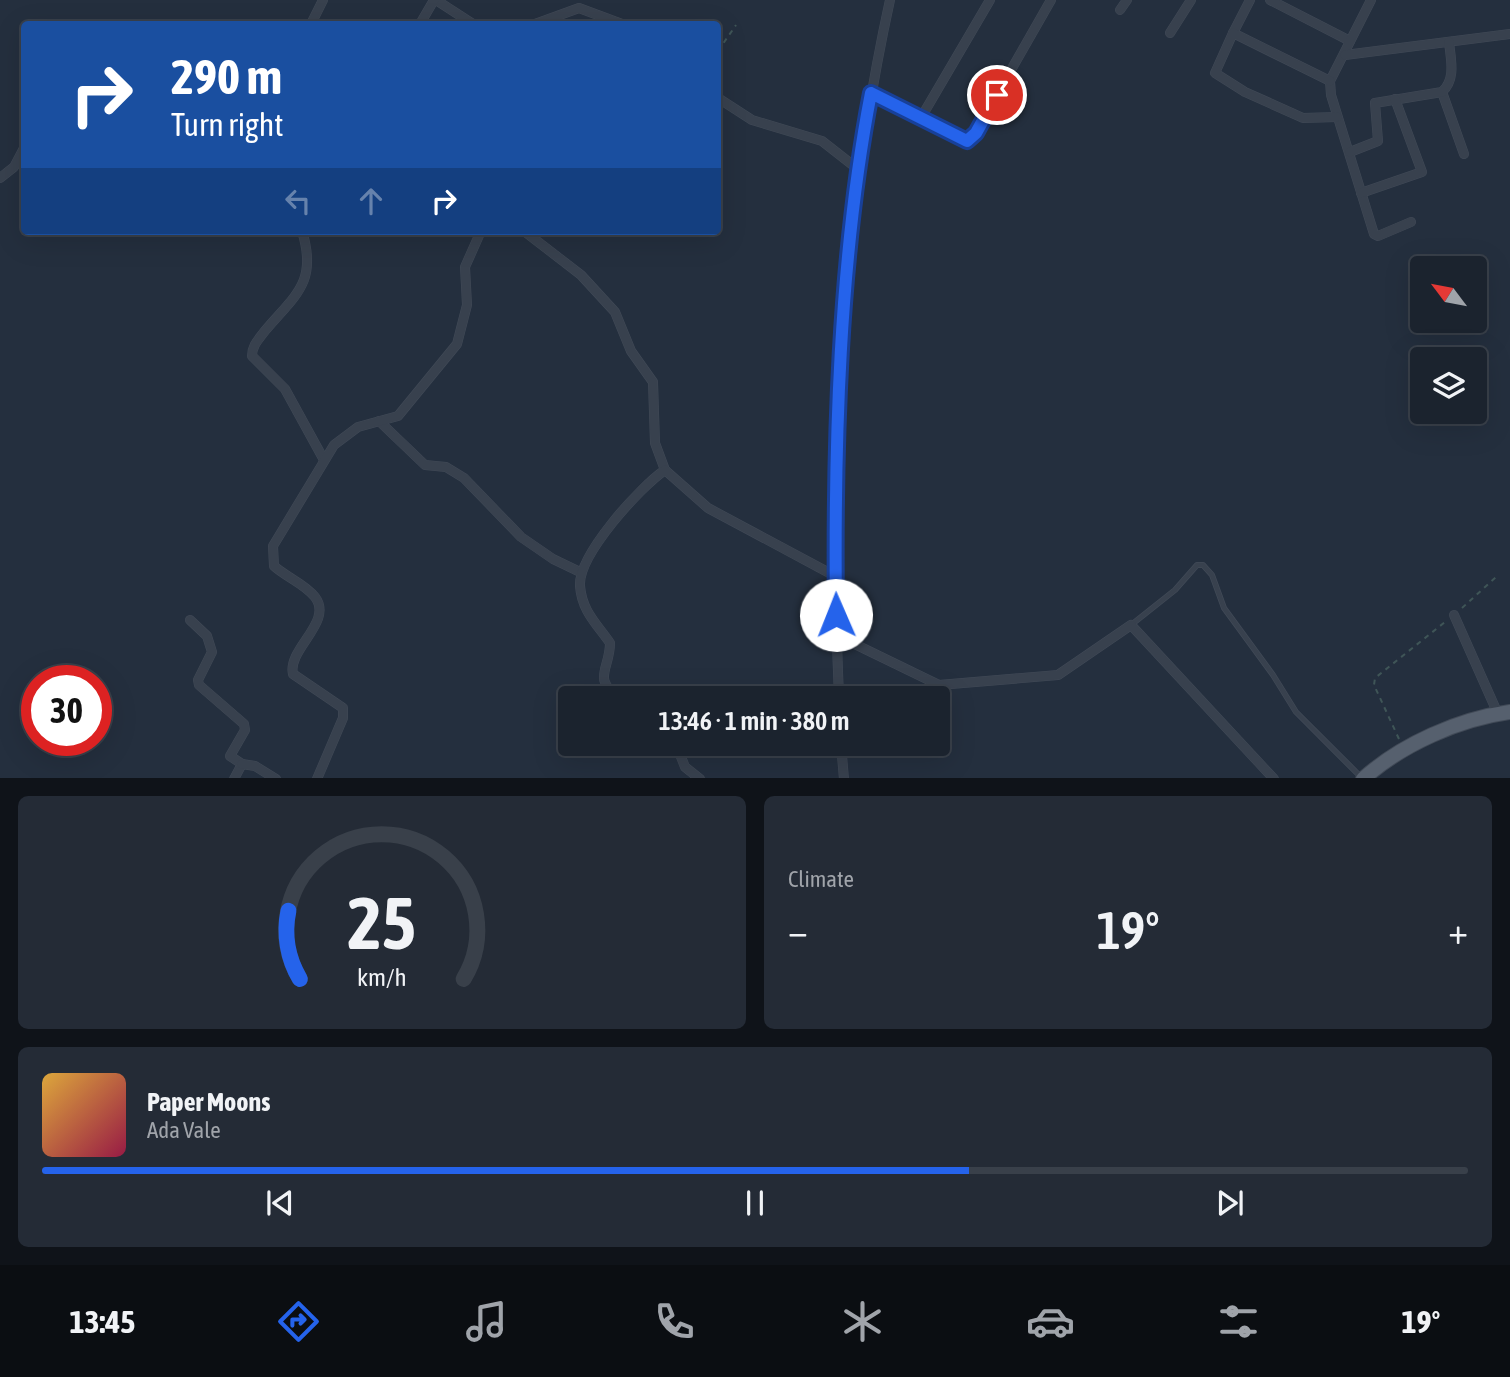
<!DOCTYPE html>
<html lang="en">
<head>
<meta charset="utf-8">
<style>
  :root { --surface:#1b232e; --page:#242b36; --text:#f1f3f6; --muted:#a0a4aa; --line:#39404a; --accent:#2563eb }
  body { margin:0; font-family:"Asap Condensed",sans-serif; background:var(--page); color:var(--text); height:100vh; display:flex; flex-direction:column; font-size:26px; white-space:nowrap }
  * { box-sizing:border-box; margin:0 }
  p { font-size:23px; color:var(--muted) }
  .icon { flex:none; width:38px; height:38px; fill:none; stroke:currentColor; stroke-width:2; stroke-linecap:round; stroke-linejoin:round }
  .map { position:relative; height:778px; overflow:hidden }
  .panel { display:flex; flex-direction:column; gap:18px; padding:18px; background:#0f1319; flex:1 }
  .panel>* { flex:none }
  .hud { position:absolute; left:21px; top:21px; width:700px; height:214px; border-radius:7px; box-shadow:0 7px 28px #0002,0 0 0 2px var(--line); background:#1a4fa0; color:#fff; overflow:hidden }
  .needle { width:46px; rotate:302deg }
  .fabs { position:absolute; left:1410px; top:256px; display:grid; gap:14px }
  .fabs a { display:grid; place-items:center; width:77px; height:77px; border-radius:7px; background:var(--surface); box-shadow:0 7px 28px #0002,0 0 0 2px var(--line); font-size:35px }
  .speed { position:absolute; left:21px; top:665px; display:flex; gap:14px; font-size:35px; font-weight:700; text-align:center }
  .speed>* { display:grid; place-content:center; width:91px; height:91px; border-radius:50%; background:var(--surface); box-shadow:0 7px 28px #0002,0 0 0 2px var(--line); line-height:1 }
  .speed .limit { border:10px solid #d22; background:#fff; color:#111 }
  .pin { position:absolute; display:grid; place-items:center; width:60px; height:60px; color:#fff; margin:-30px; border:4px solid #fff; border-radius:50%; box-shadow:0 2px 7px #0007 }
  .me { position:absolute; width:77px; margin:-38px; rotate:359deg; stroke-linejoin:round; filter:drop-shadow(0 0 5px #0008) }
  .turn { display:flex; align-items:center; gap:24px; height:147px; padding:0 35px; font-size:32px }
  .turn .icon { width:91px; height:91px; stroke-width:2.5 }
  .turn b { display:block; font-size:49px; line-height:60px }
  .lanes { display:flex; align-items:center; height:66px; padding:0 35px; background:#0003; justify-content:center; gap:35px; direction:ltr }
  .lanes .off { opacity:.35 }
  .big { font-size:52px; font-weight:600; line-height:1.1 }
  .panel .widget { flex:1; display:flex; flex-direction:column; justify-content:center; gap:10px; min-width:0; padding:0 24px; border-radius:10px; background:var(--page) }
  .panel .dial { align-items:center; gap:0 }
  .dial svg { height:182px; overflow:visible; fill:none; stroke:var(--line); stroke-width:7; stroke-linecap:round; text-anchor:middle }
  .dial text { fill:var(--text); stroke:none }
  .song { display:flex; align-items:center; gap:21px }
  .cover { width:84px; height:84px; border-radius:10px; background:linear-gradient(135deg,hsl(40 70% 55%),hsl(340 70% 35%)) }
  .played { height:7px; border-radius:4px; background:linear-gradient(90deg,var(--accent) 65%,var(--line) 65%) }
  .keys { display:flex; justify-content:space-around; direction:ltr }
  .heat { display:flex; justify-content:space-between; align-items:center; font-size:38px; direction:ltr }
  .panel .tiles { flex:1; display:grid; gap:18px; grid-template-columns:1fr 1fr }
  .widget:last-child { grid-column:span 2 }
  .trip { position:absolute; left:558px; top:686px; width:392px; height:70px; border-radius:7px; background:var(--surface); box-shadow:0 7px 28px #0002,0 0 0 2px var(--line); font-weight:600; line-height:70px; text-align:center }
  .tabs { display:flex; height:112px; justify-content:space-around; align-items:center; background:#0b0e12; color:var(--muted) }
  .tabs .icon { width:49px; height:49px }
  .tabs .active { color:var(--accent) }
  .tabs b { font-size:32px; color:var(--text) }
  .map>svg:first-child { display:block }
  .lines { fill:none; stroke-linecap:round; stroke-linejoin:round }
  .service-casing { stroke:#414a57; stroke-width:6 }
  .minor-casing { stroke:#414a57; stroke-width:10 }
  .primary-casing { stroke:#414a57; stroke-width:16 }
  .path { stroke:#3f5557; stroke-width:2; stroke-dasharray:5 5; stroke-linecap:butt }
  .service { stroke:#38414e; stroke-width:4.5 }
  .minor { stroke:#38414e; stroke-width:9 }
  .primary { stroke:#56606e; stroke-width:14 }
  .route-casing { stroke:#184099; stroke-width:18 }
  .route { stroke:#2563eb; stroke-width:12 }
</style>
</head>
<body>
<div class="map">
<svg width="1510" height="779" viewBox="0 0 1510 779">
  <rect width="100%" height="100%" fill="#242f3e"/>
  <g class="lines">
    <!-- service casing -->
    <g class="service-casing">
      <path id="service" d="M1131 625 1175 590 1197 565H1203L1212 575 1224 608 1273 675 1296 712 1362 778"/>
    </g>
    <!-- minor casing -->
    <g class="minor-casing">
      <g id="minor">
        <path d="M436 0 473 24"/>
        <path d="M1270 0 1350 41"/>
        <path d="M1371 0 1330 81 1331 95 1374 234 1378 236 1411 222"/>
        <path d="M1120 10 1127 0"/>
        <path d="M311 24 323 0"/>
        <path d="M420 24 434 0"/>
        <path d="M535 24 579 8 622 24"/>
        <path d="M1170 33 1191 0"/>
        <path d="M1233 33 1250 0"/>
        <path d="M1345 55 1510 34"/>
        <path d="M1330 81 1233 33 1215 73 1245 92 1303 118 1337 117"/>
        <path d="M1442 92 1464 154"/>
        <path d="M871 93 967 141 971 140 1051 0"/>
        <path d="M718 98 752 120 822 141 859 170"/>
        <path d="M922 116 990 0"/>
        <path d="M1350 152 1378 141 1375 103 1442 92C1456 79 1451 61 1449 42"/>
        <path d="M0 178 14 167 24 148"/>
        <path d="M1361 193 1422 172 1395 99"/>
        <path d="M302 231C318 283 295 295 264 332 258 340 252 346 252 356L285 389 324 460"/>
        <path d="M524 231 581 275 615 312 631 351 653 382 655 443 665 470"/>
        <path d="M379 421 425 465 446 467 464 478 521 537 553 559 580 572"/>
        <path d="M1454 615 1498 714"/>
        <path d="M190 620 207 636 212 652 198 680 199 685 244 724 245 730 230 756 242 764 234 779"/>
        <path d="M836 635 939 685 1058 675 1131 625 1274 779"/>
        <path d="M620 698C591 679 610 669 610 643 596 623 582 611 580 586 578 555 640 487 665 470L708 508 835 576"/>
        <path d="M839 698C829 465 840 228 890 0"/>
        <path d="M676 744 685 767 700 779"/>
        <path d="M841 744 844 779"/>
        <path d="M242 764 255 766 276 779"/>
        <path d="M317 779 343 718V708L293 674C287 649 334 622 315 597 305 584 286 577 274 566L273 546 334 445 358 427 398 416 457 344 467 305 465 267 481 231"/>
      </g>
    </g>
    <!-- primary casing -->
    <g class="primary-casing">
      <path id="primary" d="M1363 779C1402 744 1459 719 1510 712"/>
    </g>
    <!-- path -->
    <g class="path">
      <path d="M718 51 736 25"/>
      <path d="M1462 608 1496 577"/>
      <path d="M1399 739 1374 685 1375 678 1445 622"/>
    </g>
    <!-- service -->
    <use href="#service" class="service"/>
    <!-- minor -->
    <use href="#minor" class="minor"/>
    <!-- primary -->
    <use href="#primary" class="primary"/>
  </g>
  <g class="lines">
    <!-- route casing -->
    <g class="route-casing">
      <path id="route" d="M836 615C834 447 839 258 871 93L967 141 976 133 997 95"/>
    </g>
    <!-- route -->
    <use href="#route" class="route"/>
  </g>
</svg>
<div class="fabs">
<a><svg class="needle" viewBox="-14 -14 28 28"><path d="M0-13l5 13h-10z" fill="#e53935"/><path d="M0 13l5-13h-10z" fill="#a0a4aa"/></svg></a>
<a><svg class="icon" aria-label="layers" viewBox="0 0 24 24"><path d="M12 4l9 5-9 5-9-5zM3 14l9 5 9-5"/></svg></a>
</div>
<div class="speed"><div class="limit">30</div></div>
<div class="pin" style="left:997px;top:95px;background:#d93025"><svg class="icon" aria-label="arrive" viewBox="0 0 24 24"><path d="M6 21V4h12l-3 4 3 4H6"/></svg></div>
<svg class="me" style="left:836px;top:615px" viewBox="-20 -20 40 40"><circle r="19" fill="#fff"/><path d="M0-13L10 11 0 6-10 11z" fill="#2563eb"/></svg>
<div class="trip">13:46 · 1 min · 380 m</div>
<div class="hud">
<div class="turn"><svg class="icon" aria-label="right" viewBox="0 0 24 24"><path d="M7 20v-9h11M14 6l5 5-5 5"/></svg><div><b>290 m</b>Turn right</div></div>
<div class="lanes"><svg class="icon off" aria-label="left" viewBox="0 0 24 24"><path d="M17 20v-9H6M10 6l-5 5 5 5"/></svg><svg class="icon off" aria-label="ahead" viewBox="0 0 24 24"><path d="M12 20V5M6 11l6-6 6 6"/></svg><svg class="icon" aria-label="right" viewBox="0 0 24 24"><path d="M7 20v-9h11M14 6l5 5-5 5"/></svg></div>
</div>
</div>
<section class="panel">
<div class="tiles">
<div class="widget dial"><svg viewBox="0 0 100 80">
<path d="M14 69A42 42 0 1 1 86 69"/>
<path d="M14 69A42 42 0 0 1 9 39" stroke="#2563eb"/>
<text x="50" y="56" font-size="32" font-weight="700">25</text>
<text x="50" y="72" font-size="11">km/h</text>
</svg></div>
<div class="widget"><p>Climate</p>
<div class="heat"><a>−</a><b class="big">19°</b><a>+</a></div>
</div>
<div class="widget">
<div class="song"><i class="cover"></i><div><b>Paper Moons</b><p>Ada Vale</p></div></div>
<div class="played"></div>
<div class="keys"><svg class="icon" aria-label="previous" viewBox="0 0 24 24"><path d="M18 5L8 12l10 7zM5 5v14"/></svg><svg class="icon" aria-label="pause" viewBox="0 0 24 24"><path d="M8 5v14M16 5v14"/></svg><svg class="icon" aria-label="next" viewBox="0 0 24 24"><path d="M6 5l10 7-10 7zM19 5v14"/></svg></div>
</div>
</div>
</section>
<nav class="tabs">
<b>13:45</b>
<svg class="icon active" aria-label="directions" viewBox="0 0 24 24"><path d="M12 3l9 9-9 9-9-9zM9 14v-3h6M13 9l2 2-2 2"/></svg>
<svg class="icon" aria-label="music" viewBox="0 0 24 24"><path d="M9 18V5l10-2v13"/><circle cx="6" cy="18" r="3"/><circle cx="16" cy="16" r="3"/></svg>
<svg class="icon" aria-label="phone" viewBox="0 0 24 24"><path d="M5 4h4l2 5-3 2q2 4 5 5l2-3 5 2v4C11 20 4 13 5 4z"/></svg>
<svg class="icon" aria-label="climate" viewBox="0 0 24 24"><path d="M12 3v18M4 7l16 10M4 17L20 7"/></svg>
<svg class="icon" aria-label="car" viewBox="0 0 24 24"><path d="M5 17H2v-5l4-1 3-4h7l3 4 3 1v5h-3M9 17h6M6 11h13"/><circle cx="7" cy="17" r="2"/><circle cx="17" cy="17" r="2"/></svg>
<svg class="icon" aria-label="filters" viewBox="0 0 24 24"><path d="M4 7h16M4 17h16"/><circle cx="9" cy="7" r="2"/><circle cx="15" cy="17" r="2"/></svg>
<b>19°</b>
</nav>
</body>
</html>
